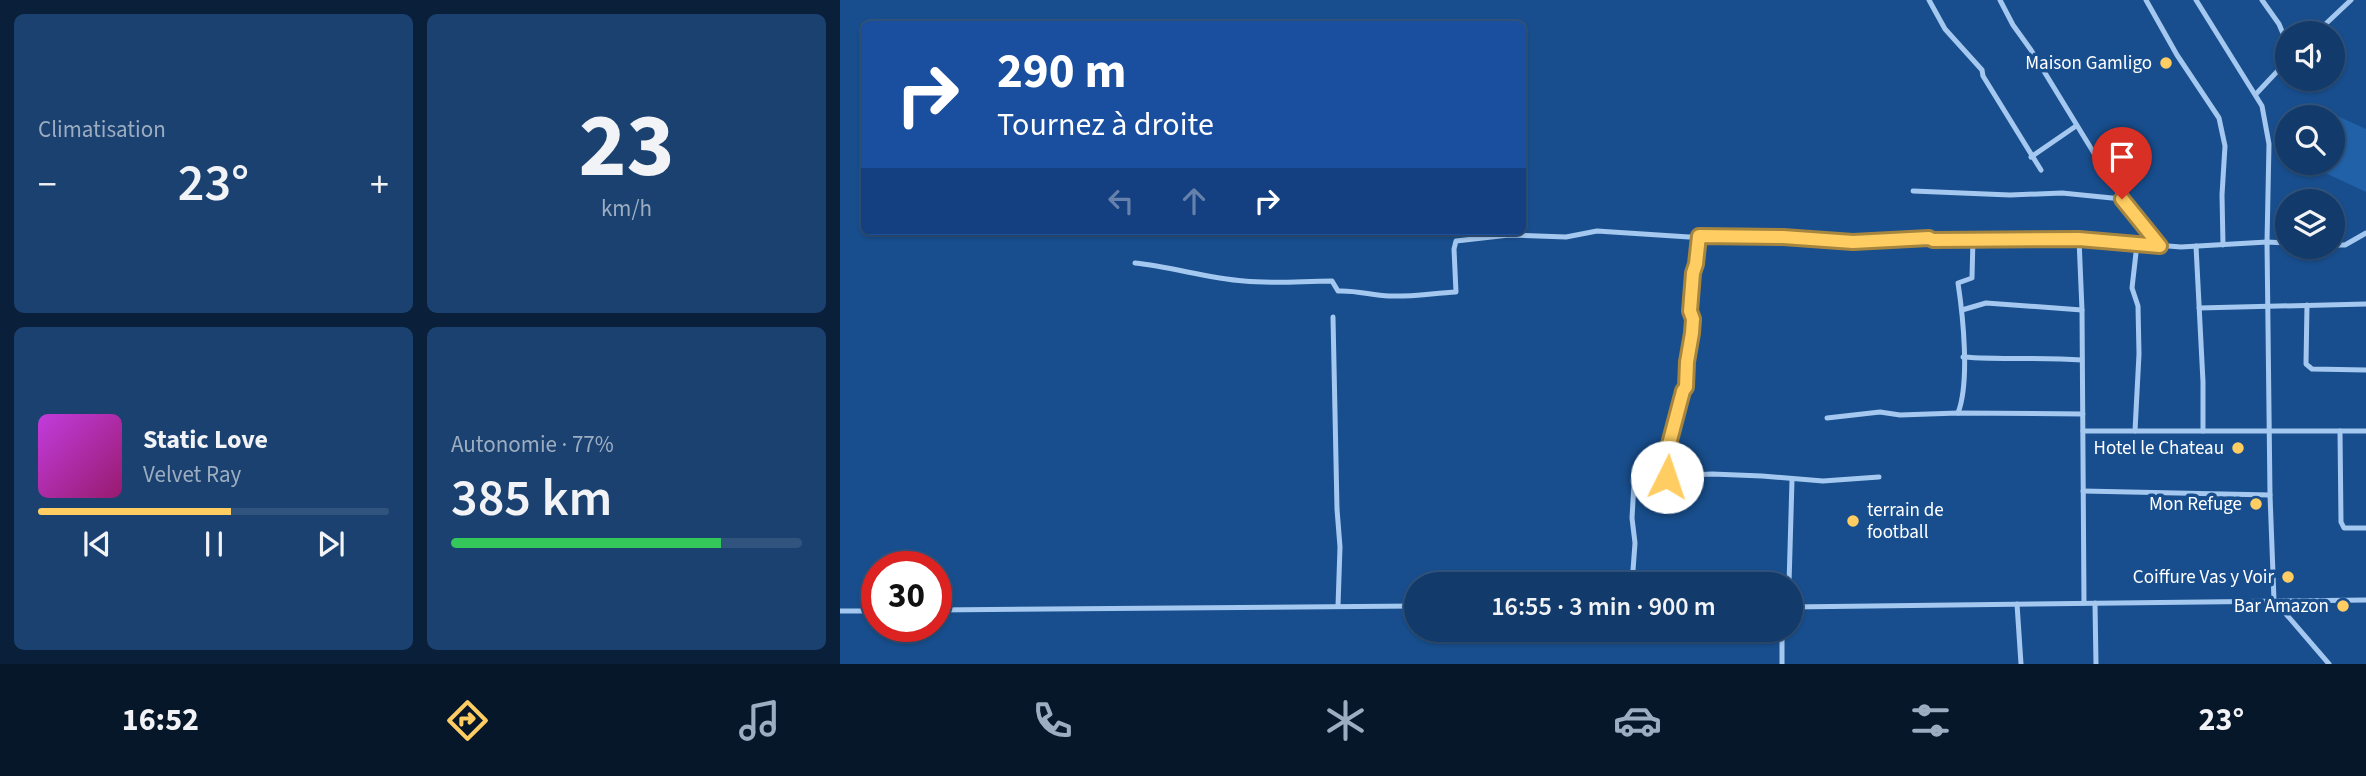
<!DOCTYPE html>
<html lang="fr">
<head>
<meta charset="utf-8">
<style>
  :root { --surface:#123a6a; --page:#1b4170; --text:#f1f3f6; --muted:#9cadc1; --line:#31547e; --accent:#ffcd61 }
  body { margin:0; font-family:"Source Sans 3",sans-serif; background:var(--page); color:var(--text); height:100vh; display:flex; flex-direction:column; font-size:26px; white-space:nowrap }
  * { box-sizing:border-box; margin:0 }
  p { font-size:23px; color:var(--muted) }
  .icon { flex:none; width:38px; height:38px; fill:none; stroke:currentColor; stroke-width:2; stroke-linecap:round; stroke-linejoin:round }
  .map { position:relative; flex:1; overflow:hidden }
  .side { display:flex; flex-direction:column; gap:14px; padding:14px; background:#0a203a; width:840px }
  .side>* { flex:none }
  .banner { position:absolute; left:21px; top:21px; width:665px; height:214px; border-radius:10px; box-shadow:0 2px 5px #0004,0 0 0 2px var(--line); background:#1a4fa0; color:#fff; overflow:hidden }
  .controls { position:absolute; left:1435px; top:21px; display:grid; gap:14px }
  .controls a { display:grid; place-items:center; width:70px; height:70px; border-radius:50%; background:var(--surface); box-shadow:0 2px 5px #0004,0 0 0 2px var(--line); font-size:35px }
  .speed { position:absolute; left:21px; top:551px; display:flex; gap:14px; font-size:35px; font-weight:700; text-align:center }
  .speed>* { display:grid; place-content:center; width:91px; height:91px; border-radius:50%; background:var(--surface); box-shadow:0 2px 5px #0004,0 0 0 2px var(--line); line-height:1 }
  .speed .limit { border:10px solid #d22; background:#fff; color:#111 }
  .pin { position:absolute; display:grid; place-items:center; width:60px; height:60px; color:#fff; margin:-72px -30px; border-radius:50% 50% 50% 0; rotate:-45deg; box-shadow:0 0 7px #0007 }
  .pin .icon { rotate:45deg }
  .me { position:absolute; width:77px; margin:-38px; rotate:4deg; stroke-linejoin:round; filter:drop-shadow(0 0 5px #0008) }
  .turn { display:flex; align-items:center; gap:24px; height:147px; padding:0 21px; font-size:32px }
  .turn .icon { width:91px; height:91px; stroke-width:2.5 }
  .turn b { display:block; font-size:49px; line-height:60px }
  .lanes { display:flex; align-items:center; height:66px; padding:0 21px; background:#0003; justify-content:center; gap:35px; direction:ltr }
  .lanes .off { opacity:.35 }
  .big { font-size:52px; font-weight:600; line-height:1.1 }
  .side .card { flex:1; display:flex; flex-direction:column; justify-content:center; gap:10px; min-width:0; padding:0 24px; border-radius:10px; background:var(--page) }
  .side .dial { align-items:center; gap:0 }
  .dial b { font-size:91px; line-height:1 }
  .song { display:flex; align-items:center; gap:21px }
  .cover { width:84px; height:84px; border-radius:10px; background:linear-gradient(135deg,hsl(290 70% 55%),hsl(320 70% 35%)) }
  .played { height:7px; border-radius:4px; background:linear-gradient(90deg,var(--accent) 55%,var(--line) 55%) }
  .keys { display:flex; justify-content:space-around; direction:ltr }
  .heat { display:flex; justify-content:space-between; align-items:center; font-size:38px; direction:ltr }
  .charge { height:10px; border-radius:5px; background:linear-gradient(90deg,#34c759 77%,var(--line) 0) }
  .side .tiles { flex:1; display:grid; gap:14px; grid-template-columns:repeat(2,1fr) }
  .trip { position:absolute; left:564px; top:572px; width:399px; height:70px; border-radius:35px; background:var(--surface); box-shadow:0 2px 5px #0004,0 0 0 2px var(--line); font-weight:600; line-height:70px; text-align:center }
  .dock { display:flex; height:112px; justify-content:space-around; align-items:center; background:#07172a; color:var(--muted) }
  .dock .icon { width:49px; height:49px }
  .dock .active { color:var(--accent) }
  .dock b { font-size:32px; color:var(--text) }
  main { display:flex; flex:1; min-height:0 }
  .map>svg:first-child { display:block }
  .green { fill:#2161a7 }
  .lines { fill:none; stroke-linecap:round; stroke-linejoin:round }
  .street { stroke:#a4c8ef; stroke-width:5 }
  .route-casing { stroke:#a6853f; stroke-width:18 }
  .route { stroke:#ffcd61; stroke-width:12 }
  .poi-dot { fill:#ffcd61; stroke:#184e8d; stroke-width:2.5 }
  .labels { text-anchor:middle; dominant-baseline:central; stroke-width:7; stroke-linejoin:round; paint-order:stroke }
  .poi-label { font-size:19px; fill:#fff; stroke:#184e8d; text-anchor:end }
</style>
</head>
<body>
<main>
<section class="side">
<div class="tiles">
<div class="card"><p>Climatisation</p>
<div class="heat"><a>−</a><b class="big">23°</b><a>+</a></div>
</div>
<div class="card dial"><b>23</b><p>km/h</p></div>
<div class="card">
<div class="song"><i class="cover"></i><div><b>Static Love</b><p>Velvet Ray</p></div></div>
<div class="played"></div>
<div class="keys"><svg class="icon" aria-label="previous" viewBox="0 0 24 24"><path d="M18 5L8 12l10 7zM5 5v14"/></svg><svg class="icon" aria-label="pause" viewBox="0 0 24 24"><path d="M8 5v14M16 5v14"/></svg><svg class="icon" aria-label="next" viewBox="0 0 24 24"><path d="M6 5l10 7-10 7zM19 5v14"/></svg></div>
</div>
<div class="card"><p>Autonomie · 77%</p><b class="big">385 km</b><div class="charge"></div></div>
</div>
</section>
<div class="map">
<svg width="1526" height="664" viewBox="0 0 1526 664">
  <rect width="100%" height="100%" fill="#184e8d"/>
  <!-- green -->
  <path class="green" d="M1473 105 1526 129V192L1464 163H1493V117H1467Z"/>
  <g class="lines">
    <!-- street -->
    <g class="street">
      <path d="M1089 0 1105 29 1142 70 1143 76 1201 170"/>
      <path d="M1160 0 1173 25 1191 50 1282 199 1320 246"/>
      <path d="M1306 0 1337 55 1379 118 1385 146 1382 195 1383 245"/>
      <path d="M1356 0 1422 106 1429 144 1427 242 1430 495 1434 600 1489 664"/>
      <path d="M1422 0 1439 24 1447 43"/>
      <path d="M1476 33 1511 0"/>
      <path d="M1416 94 1447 61"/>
      <path d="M1191 157 1236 126"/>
      <path d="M1073 191 1170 195 1222 193 1282 199"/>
      <path d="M1239 239 1242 310 1244 603"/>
      <path d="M1493 245H1505L1526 233"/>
      <path d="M1356 246 1363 382V431"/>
      <path d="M295 263C332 267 367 278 404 281 434 284 462 281 492 281L498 291C515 290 531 295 549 296 572 297 594 293 616 292L614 249 616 241 669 235 726 237 757 231 849 237 878 234 943 237 1013 242 1089 238 1093 240 1239 239 1341 247 1427 242 1447 243"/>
      <path d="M1467 305 1466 364 1472 369 1526 370"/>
      <path d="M1359 308 1526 304"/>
      <path d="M1122 310 1146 303 1242 310"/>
      <path d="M493 317 497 509 500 547 498 606"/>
      <path d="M1123 357C1163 360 1202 357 1242 360"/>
      <path d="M1118 413C1130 382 1123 316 1118 283L1132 278 1133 238"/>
      <path d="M987 418 1040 412 1060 415 1118 413 1243 414"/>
      <path d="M1243 431H1526"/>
      <path d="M1295 431 1299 354 1298 306 1292 288 1297 244"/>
      <path d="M1500 431 1501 522 1504 528H1526"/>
      <path d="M827 477 828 448 843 391 846 387 847 362 852 333 853 319 850 311 852 282 859 236"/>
      <path d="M1243 491 1430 495"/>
      <path d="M792 584 795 543 792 518 794 484 800 481 822 482 830 476 872 474 922 476 983 481 1039 477"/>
      <path d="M949 584 952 480"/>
      <path d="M1255 603 1256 664"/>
      <path d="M1177 604 1181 664"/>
      <path d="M950 607 1526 600"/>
      <path d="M96 610 576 606"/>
      <path d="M0 611H37"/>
      <path d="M942 664V630"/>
    </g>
  </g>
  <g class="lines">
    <!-- route casing -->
    <g class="route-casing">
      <path id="route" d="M827 477 828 448 843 391 846 387 847 362 852 333 853 319 850 311 853 273 856 264 859 236 943 237 1013 242 1089 238 1093 240 1239 239 1320 246 1282 199"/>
    </g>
    <!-- route -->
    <use href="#route" class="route"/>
  </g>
  <!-- markers -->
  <g class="poi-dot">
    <circle cx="1326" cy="63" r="7"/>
    <circle cx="1398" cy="448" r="7"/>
    <circle cx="1416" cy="504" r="7"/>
    <circle cx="1013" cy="521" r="7"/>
    <circle cx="1448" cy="577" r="7"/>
    <circle cx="1503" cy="606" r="7"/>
  </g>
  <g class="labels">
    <!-- poi labels -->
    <g class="poi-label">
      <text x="1312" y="63">Maison Gamligo</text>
      <text x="1384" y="448">Hotel le Chateau</text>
      <text x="1402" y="504">Mon Refuge</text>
      <text x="1027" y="510" text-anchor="start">terrain de<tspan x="1027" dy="22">football</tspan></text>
      <text x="1434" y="577">Coiffure Vas y Voir</text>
      <text x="1489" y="606">Bar Amazon</text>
    </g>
  </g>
</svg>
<div class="controls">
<a><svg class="icon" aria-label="sound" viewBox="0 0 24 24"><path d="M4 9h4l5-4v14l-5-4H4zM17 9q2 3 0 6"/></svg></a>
<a><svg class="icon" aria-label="search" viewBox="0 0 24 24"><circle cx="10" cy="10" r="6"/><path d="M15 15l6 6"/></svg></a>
<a><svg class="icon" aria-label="layers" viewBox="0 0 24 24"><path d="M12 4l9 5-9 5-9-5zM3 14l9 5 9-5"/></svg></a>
</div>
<div class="speed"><div class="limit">30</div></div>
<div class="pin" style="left:1282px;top:199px;background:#d93025"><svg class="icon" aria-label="arrive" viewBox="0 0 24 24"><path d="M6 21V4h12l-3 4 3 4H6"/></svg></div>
<svg class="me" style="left:827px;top:477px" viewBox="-20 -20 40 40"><circle r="19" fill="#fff"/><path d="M0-13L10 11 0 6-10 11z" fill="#ffcd61"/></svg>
<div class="trip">16:55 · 3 min · 900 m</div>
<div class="banner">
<div class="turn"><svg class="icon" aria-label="right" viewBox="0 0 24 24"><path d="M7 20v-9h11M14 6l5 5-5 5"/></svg><div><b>290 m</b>Tournez à droite</div></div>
<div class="lanes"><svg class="icon off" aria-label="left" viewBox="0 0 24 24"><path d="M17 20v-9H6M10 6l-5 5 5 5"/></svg><svg class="icon off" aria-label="ahead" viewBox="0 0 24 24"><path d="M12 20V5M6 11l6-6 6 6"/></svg><svg class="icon" aria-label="right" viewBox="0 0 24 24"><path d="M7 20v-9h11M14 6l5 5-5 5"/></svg></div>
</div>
</div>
</main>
<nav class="dock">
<b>16:52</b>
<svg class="icon active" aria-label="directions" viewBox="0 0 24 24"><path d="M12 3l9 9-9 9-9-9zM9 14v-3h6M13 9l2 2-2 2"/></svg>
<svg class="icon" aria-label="music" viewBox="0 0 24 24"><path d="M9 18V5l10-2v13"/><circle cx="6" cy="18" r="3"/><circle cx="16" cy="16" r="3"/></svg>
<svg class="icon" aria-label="phone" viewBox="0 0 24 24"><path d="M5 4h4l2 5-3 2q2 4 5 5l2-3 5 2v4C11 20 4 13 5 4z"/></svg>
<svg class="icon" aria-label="climate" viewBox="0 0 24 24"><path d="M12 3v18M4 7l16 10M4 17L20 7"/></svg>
<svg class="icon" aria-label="car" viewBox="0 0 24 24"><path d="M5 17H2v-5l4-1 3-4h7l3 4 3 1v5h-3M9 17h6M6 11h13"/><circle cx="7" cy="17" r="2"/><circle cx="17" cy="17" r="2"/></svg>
<svg class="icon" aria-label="filters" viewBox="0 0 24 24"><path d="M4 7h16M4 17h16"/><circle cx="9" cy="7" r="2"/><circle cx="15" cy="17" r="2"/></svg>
<b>23°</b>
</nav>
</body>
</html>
